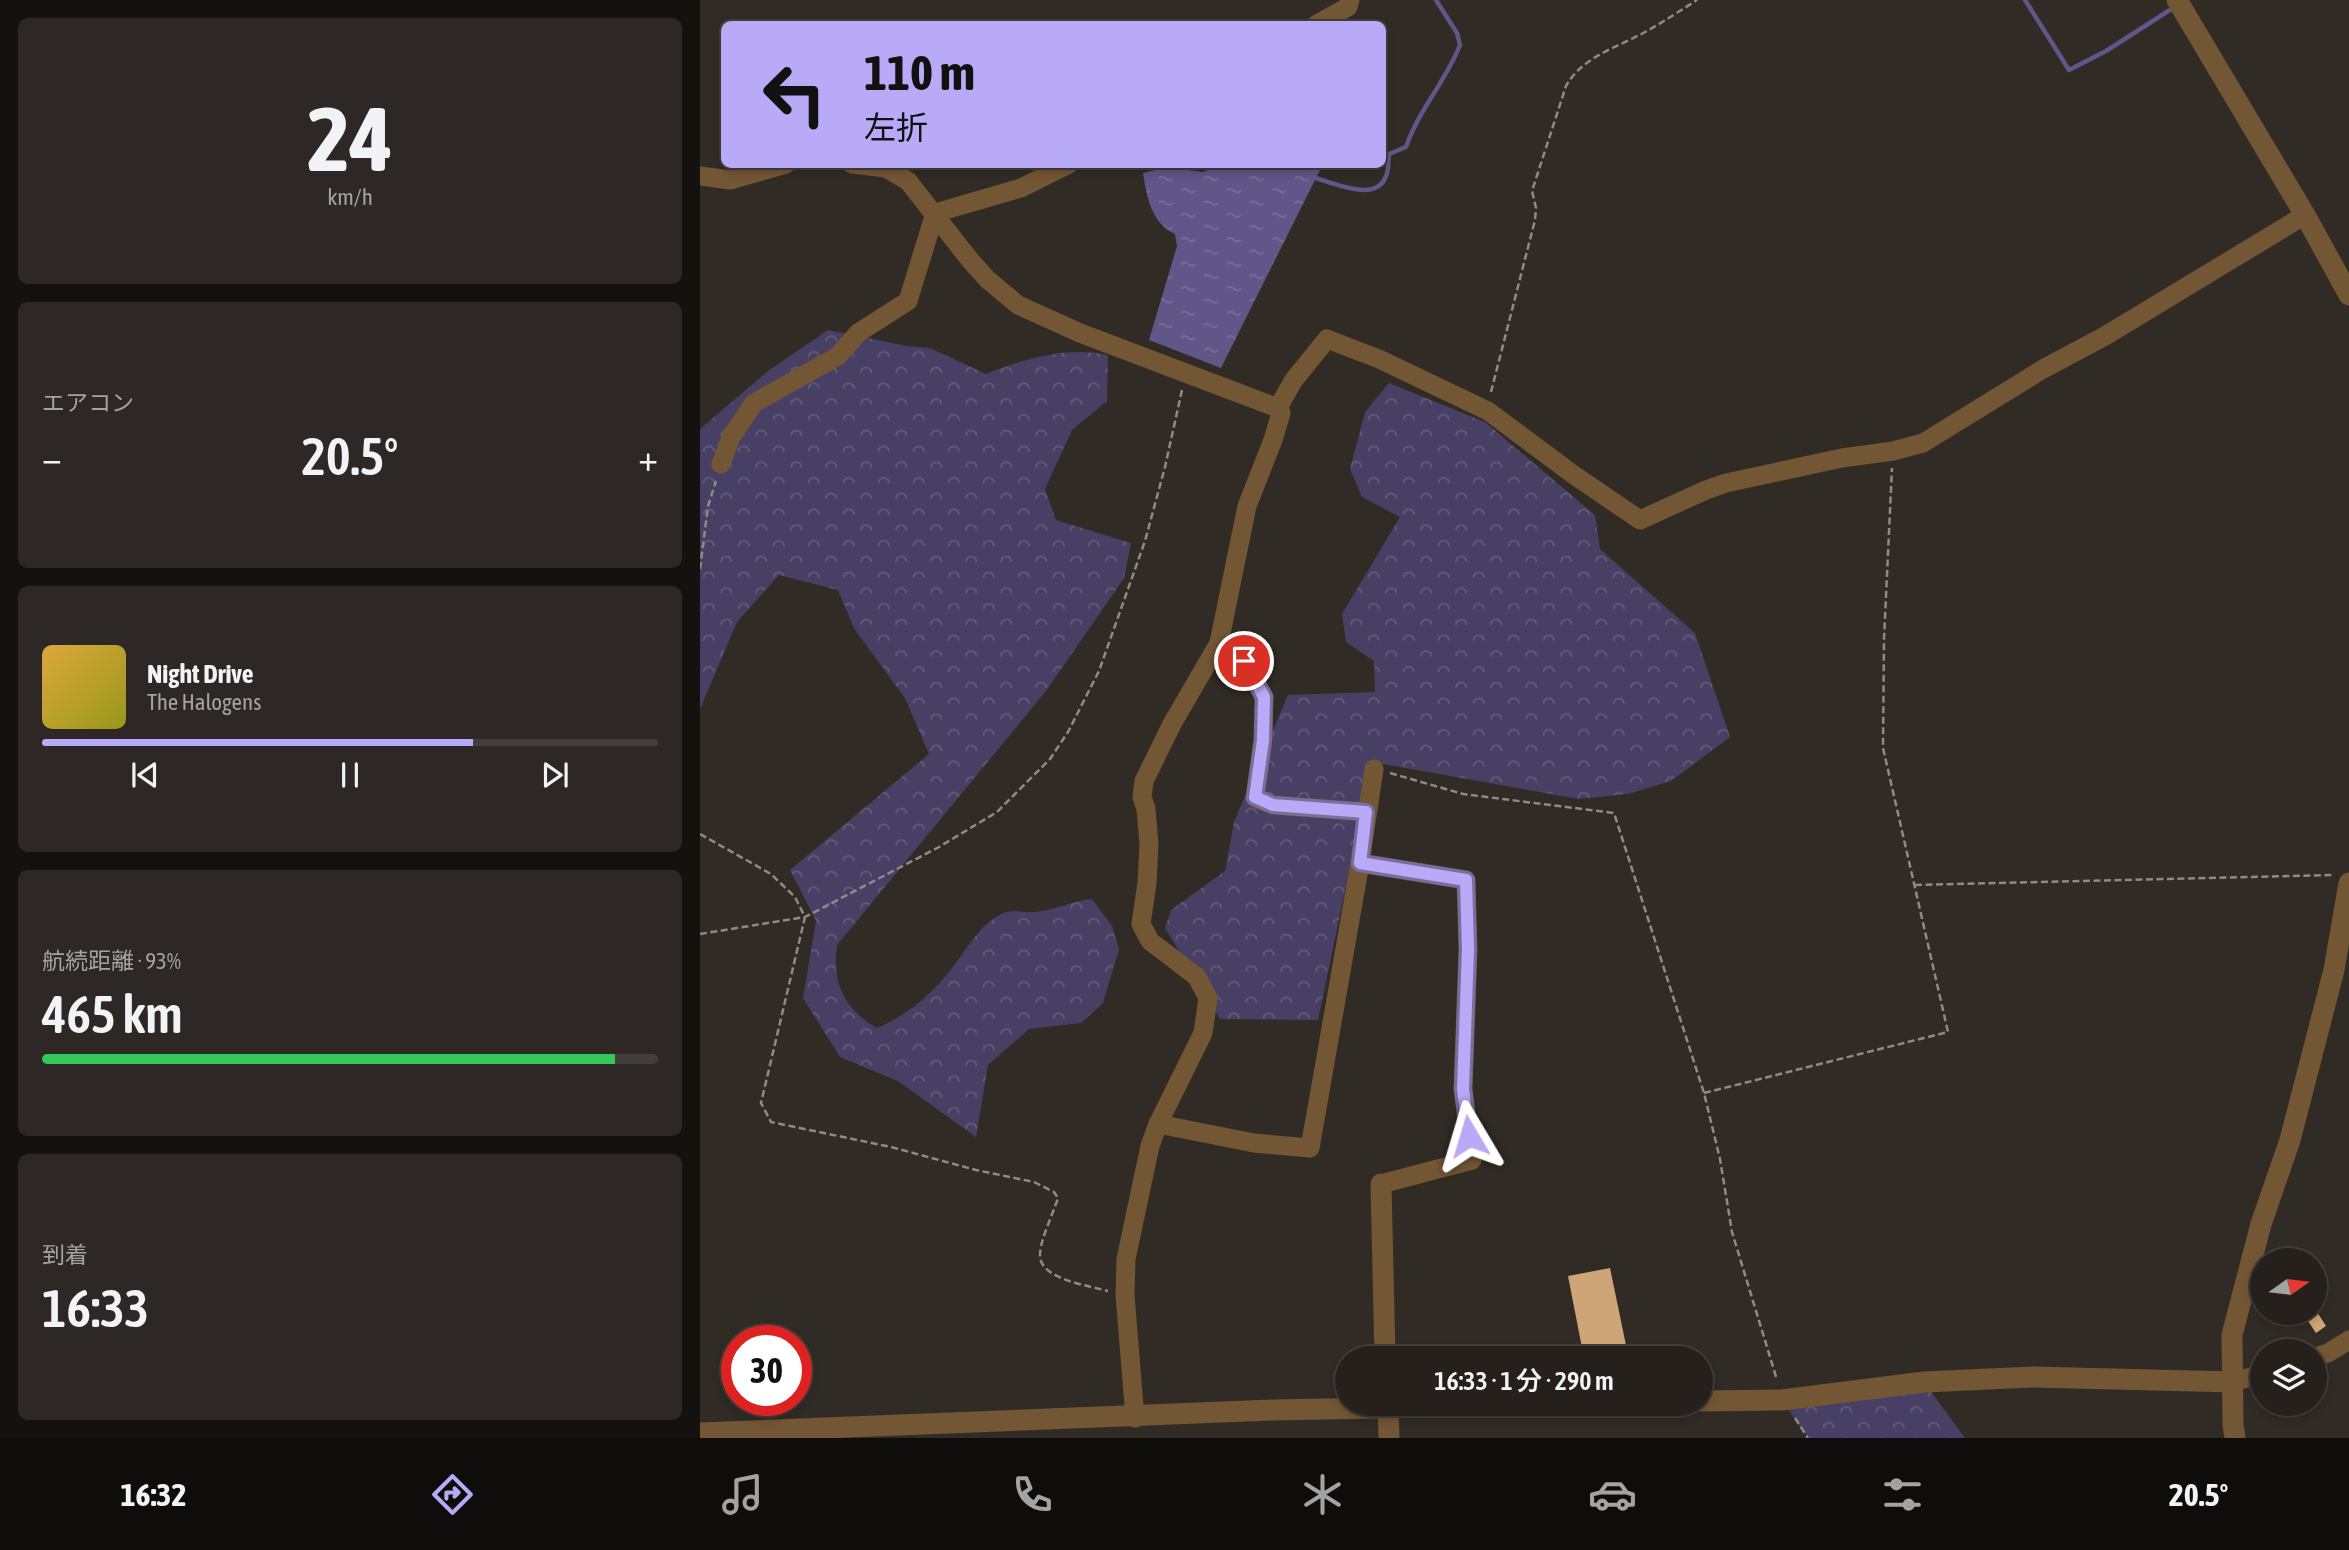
<!DOCTYPE html>
<html lang="ja">
<head>
<meta charset="utf-8">
<style>
  :root { --surface:#25201c; --page:#2d2825; --text:#f1f3f6; --muted:#a3a3a3; --line:#423e3b; --accent:#b9aaf7 }
  body { margin:0; font-family:"Asap Condensed","Noto Sans JP",sans-serif; background:var(--page); color:var(--text); height:100vh; display:flex; flex-direction:column; font-size:26px; white-space:nowrap }
  * { box-sizing:border-box; margin:0 }
  p { font-size:23px; color:var(--muted) }
  .icon { flex:none; width:38px; height:38px; fill:none; stroke:currentColor; stroke-width:2; stroke-linecap:round; stroke-linejoin:round }
  .map { position:relative; flex:1; overflow:hidden }
  .sheet { display:flex; flex-direction:column; gap:18px; padding:18px; background:#14120f; width:700px }
  .sheet>* { flex:none }
  .banner { position:absolute; left:21px; top:21px; width:665px; height:147px; border-radius:10px; box-shadow:0 4px 10px #0003,0 0 0 2px var(--line); background:#b9aaf7; color:#111; overflow:hidden }
  .needle { width:46px; rotate:76deg }
  .controls { position:absolute; left:1550px; top:1248px; display:grid; gap:14px }
  .controls a { display:grid; place-items:center; width:77px; height:77px; border-radius:50%; background:var(--surface); box-shadow:0 4px 10px #0003,0 0 0 2px var(--line); font-size:35px }
  .speed { position:absolute; left:21px; top:1325px; display:flex; gap:14px; font-size:35px; font-weight:700; text-align:center }
  .speed>* { display:grid; place-content:center; width:91px; height:91px; border-radius:50%; background:var(--surface); box-shadow:0 4px 10px #0003,0 0 0 2px var(--line); line-height:1 }
  .speed .limit { border:10px solid #d22; background:#fff; color:#111 }
  .pin { position:absolute; display:grid; place-items:center; width:60px; height:60px; color:#fff; margin:-30px; border:4px solid #fff; border-radius:50%; box-shadow:0 2px 7px #0007 }
  .me { position:absolute; width:77px; margin:-38px; rotate:353deg; stroke-linejoin:round; filter:drop-shadow(0 0 5px #0008) }
  .turn { display:flex; align-items:center; gap:24px; height:147px; padding:0 28px; font-size:32px }
  .turn .icon { width:91px; height:91px; stroke-width:2.5 }
  .turn b { display:block; font-size:49px; line-height:60px }
  .big { font-size:52px; font-weight:600; line-height:1.1 }
  .sheet .tile { flex:1; display:flex; flex-direction:column; justify-content:center; gap:10px; min-width:0; padding:0 24px; border-radius:10px; background:var(--page) }
  .sheet .dial { align-items:center; gap:0 }
  .dial b { font-size:91px; line-height:1 }
  .song { display:flex; align-items:center; gap:21px }
  .cover { width:84px; height:84px; border-radius:10px; background:linear-gradient(135deg,hsl(40 70% 55%),hsl(60 70% 35%)) }
  .played { height:7px; border-radius:4px; background:linear-gradient(90deg,var(--accent) 70%,var(--line) 70%) }
  .keys { display:flex; justify-content:space-around; direction:ltr }
  .heat { display:flex; justify-content:space-between; align-items:center; font-size:38px; direction:ltr }
  .charge { height:10px; border-radius:5px; background:linear-gradient(90deg,#34c759 93%,var(--line) 0) }
  .trip { position:absolute; left:635px; top:1346px; width:378px; height:70px; border-radius:35px; background:var(--surface); box-shadow:0 4px 10px #0003,0 0 0 2px var(--line); font-weight:600; line-height:70px; text-align:center }
  .tabs { display:flex; height:112px; justify-content:space-around; align-items:center; background:#0f0d0b; color:var(--muted) }
  .tabs .icon { width:49px; height:49px }
  .tabs .current { color:var(--accent) }
  .tabs b { font-size:32px; color:var(--text) }
  main { display:flex; flex:1; min-height:0 }
  .map>svg:first-child { display:block }
  .forest { fill:url(#forest-crowns) }
  .water { fill:url(#water-ripples) }
  .lines { fill:none; stroke-linecap:round; stroke-linejoin:round }
  .stream { stroke:#605687; stroke-width:4.5 }
  .building { fill:#cea576 }
  .path { stroke:#8f8a84; stroke-width:2.5; stroke-dasharray:7 3.5; stroke-linecap:butt }
  .minor { stroke:#735634; stroke-width:19 }
  .tertiary { stroke:#735634; stroke-width:21 }
  .route-casing { stroke:#786ea1; stroke-width:18 }
  .route { stroke:#b9aaf7; stroke-width:12 }
</style>
</head>
<body>
<main>
<section class="sheet">
<div class="tile dial"><b>24</b><p>km/h</p></div>
<div class="tile"><p>エアコン</p>
<div class="heat"><a>−</a><b class="big">20.5°</b><a>+</a></div>
</div>
<div class="tile">
<div class="song"><i class="cover"></i><div><b>Night Drive</b><p>The Halogens</p></div></div>
<div class="played"></div>
<div class="keys"><svg class="icon" aria-label="previous" viewBox="0 0 24 24"><path d="M18 5L8 12l10 7zM5 5v14"/></svg><svg class="icon" aria-label="pause" viewBox="0 0 24 24"><path d="M8 5v14M16 5v14"/></svg><svg class="icon" aria-label="next" viewBox="0 0 24 24"><path d="M6 5l10 7-10 7zM19 5v14"/></svg></div>
</div>
<div class="tile"><p>航続距離 · 93%</p><b class="big">465 km</b><div class="charge"></div></div>
<div class="tile"><p>到着</p><b class="big">16:33</b></div>
</section>
<div class="map">
<svg width="1649" height="1438" viewBox="0 0 1649 1438">
  <defs>
    <pattern id="forest-crowns" width="20" height="18" patternUnits="userSpaceOnUse" patternTransform="scale(1.75)"><rect width="20" height="18" fill="#474064"/><path d="M2 6a3 3 0 1 1 6 0M12 15a3 3 0 1 1 6 0" fill="none" stroke="#625c7a"/></pattern>
    <pattern id="water-ripples" width="26" height="14" patternUnits="userSpaceOnUse" patternTransform="scale(1.75)"><rect width="26" height="14" fill="#605687"/><path d="M2 4q2-2 4 0t4 0M15 11q2-2 4 0t4 0" fill="none" stroke="#776f98"/></pattern>
  </defs>
  <rect width="100%" height="100%" fill="#312b25"/>
  <!-- forest -->
  <g class="forest">
    <path d="M128 330 207 346 230 348 286 374C324 359 367 346 408 355L407 401 372 430 345 489 356 520 431 543 424 578 346 691 137 945C132 983 144 1009 177 1028 209 1014 231 995 252 968 268 948 279 925 303 913 312 909 326 913 335 912 356 910 372 901 392 899L412 926 419 949 403 1003 381 1023 329 1029 288 1065 276 1137 198 1081 140 1057 103 998 116 921 90 870 229 754 205 698 155 630 138 590 79 575 37 622 0 709V429L68 371Z"/>
    <path d="M689 383 785 422 895 515 900 549 995 633 1030 737 971 781 928 794 879 799 672 762 618 1020 520 1019 465 928 471 910 525 871 534 822 588 695 675 692 674 661 646 642 642 614 700 517 662 497 650 469 665 412Z"/>
    <path d="M1224 1382 1265 1438H1108L1082 1400Z"/>
  </g>
  <!-- water -->
  <path class="water" d="M525 164H619L621 168 521 368 449 340 477 246 475 234C451 223 447 197 443 173L467 167 503 172Z"/>
  <g class="lines">
    <!-- stream -->
    <g class="stream">
      <path d="M1325 0 1369 70 1406 51 1473 8"/>
      <path d="M612 177C632 182 676 204 686 176 689 170 688 161 689 154L706 147C718 111 746 81 760 45L757 33 736 0"/>
    </g>
  </g>
  <!-- building -->
  <g class="building">
    <path d="M910 1268 927 1350 884 1358 868 1276Z"/>
    <path d="M1602 1312H1617L1626 1326 1616 1333Z"/>
  </g>
  <g class="lines">
    <!-- path -->
    <g class="path">
      <path d="M791 392 835 220 836 208 832 191 866 86C882 57 918 47 945 32 963 22 980 11 997 0"/>
      <path d="M0 569 8 506 16 481"/>
      <path d="M690 773 763 794 914 813 1004 1093 1020 1159 1032 1232 1077 1380"/>
      <path d="M0 834 71 874 95 897 105 917 61 1103 71 1122 191 1147 276 1170 334 1182 354 1192 358 1198C353 1214 340 1240 340 1255 339 1279 390 1286 408 1291"/>
      <path d="M1215 885 1632 875"/>
      <path d="M0 934 105 917 239 847 297 812 350 759 368 732 399 671 445 541 465 467 482 390"/>
      <path d="M1004 1093 1248 1032 1183 748 1184 639 1192 468"/>
      <path d="M1095 1418 1108 1438"/>
    </g>
    <!-- minor -->
    <g class="minor">
      <path d="M617 24 648 7 650 0"/>
      <path d="M152 164 186 168 208 181 270 260 287 279 318 305 380 333 578 408"/>
      <path d="M0 176 30 180 86 164"/>
      <path d="M235 213 321 188 369 164"/>
      <path d="M21 464 31 437 54 403 138 356 158 333 208 301 235 213"/>
      <path d="M519 643 544 661 564 697 563 740 555 798 573 805 666 812"/>
      <path d="M660 863 766 880 768 949 763 1089 772 1160 681 1184"/>
      <path d="M458 1124 554 1143 610 1148 660 863 674 769"/>
      <path d="M1615 1357 1628 1353 1649 1340"/>
      <path d="M1534 1382 1563 1373"/>
      <path d="M435 1418 425 1295 426 1259 450 1146 458 1124 503 1033 508 998 497 977 450 941 441 924 447 883 449 844 446 809 442 797 444 781 472 724 519 643 547 506 573 440 581 413 578 408 593 381 627 339 679 359 788 411 874 475 940 520 1006 490 1026 483 1142 458 1193 451 1223 443 1343 369 1405 336 1605 215"/>
    </g>
    <!-- tertiary -->
    <g class="tertiary">
      <path d="M1477 0 1605 215 1649 295"/>
      <path d="M681 1184 685 1358"/>
      <path d="M1001 1401 1082 1400 1224 1382 1333 1377 1534 1382"/>
      <path d="M688 1404 689 1438"/>
      <path d="M0 1433 574 1410 893 1404"/>
      <path d="M1535 1438 1533 1425 1532 1335 1561 1224 1590 1140 1634 970 1649 883"/>
    </g>
  </g>
  <g class="lines">
    <!-- route casing -->
    <g class="route-casing">
      <path id="route" d="M544 661 564 697 563 740 555 797 573 805 666 812 660 863 766 880 768 949 763 1089 769 1136"/>
    </g>
    <!-- route -->
    <use href="#route" class="route"/>
  </g>
</svg>
<div class="controls">
<a><svg class="needle" viewBox="-14 -14 28 28"><path d="M0-13l5 13h-10z" fill="#e53935"/><path d="M0 13l5-13h-10z" fill="#a3a3a3"/></svg></a>
<a><svg class="icon" aria-label="layers" viewBox="0 0 24 24"><path d="M12 4l9 5-9 5-9-5zM3 14l9 5 9-5"/></svg></a>
</div>
<div class="speed"><div class="limit">30</div></div>
<div class="pin" style="left:544px;top:661px;background:#d93025"><svg class="icon" aria-label="arrive" viewBox="0 0 24 24"><path d="M6 21V4h12l-3 4 3 4H6"/></svg></div>
<svg class="me" style="left:769px;top:1136px" viewBox="-20 -20 40 40"><path d="M0-17L14 15 0 8-14 15z" fill="#b9aaf7" stroke="#fff" stroke-width="4"/></svg>
<div class="trip">16:33 · 1 分 · 290 m</div>
<div class="banner">
<div class="turn"><svg class="icon" aria-label="left" viewBox="0 0 24 24"><path d="M17 20v-9H6M10 6l-5 5 5 5"/></svg><div><b>110 m</b>左折</div></div>
</div>
</div>
</main>
<nav class="tabs">
<b>16:32</b>
<svg class="icon current" aria-label="directions" viewBox="0 0 24 24"><path d="M12 3l9 9-9 9-9-9zM9 14v-3h6M13 9l2 2-2 2"/></svg>
<svg class="icon" aria-label="music" viewBox="0 0 24 24"><path d="M9 18V5l10-2v13"/><circle cx="6" cy="18" r="3"/><circle cx="16" cy="16" r="3"/></svg>
<svg class="icon" aria-label="phone" viewBox="0 0 24 24"><path d="M5 4h4l2 5-3 2q2 4 5 5l2-3 5 2v4C11 20 4 13 5 4z"/></svg>
<svg class="icon" aria-label="climate" viewBox="0 0 24 24"><path d="M12 3v18M4 7l16 10M4 17L20 7"/></svg>
<svg class="icon" aria-label="car" viewBox="0 0 24 24"><path d="M5 17H2v-5l4-1 3-4h7l3 4 3 1v5h-3M9 17h6M6 11h13"/><circle cx="7" cy="17" r="2"/><circle cx="17" cy="17" r="2"/></svg>
<svg class="icon" aria-label="filters" viewBox="0 0 24 24"><path d="M4 7h16M4 17h16"/><circle cx="9" cy="7" r="2"/><circle cx="15" cy="17" r="2"/></svg>
<b>20.5°</b>
</nav>
</body>
</html>
